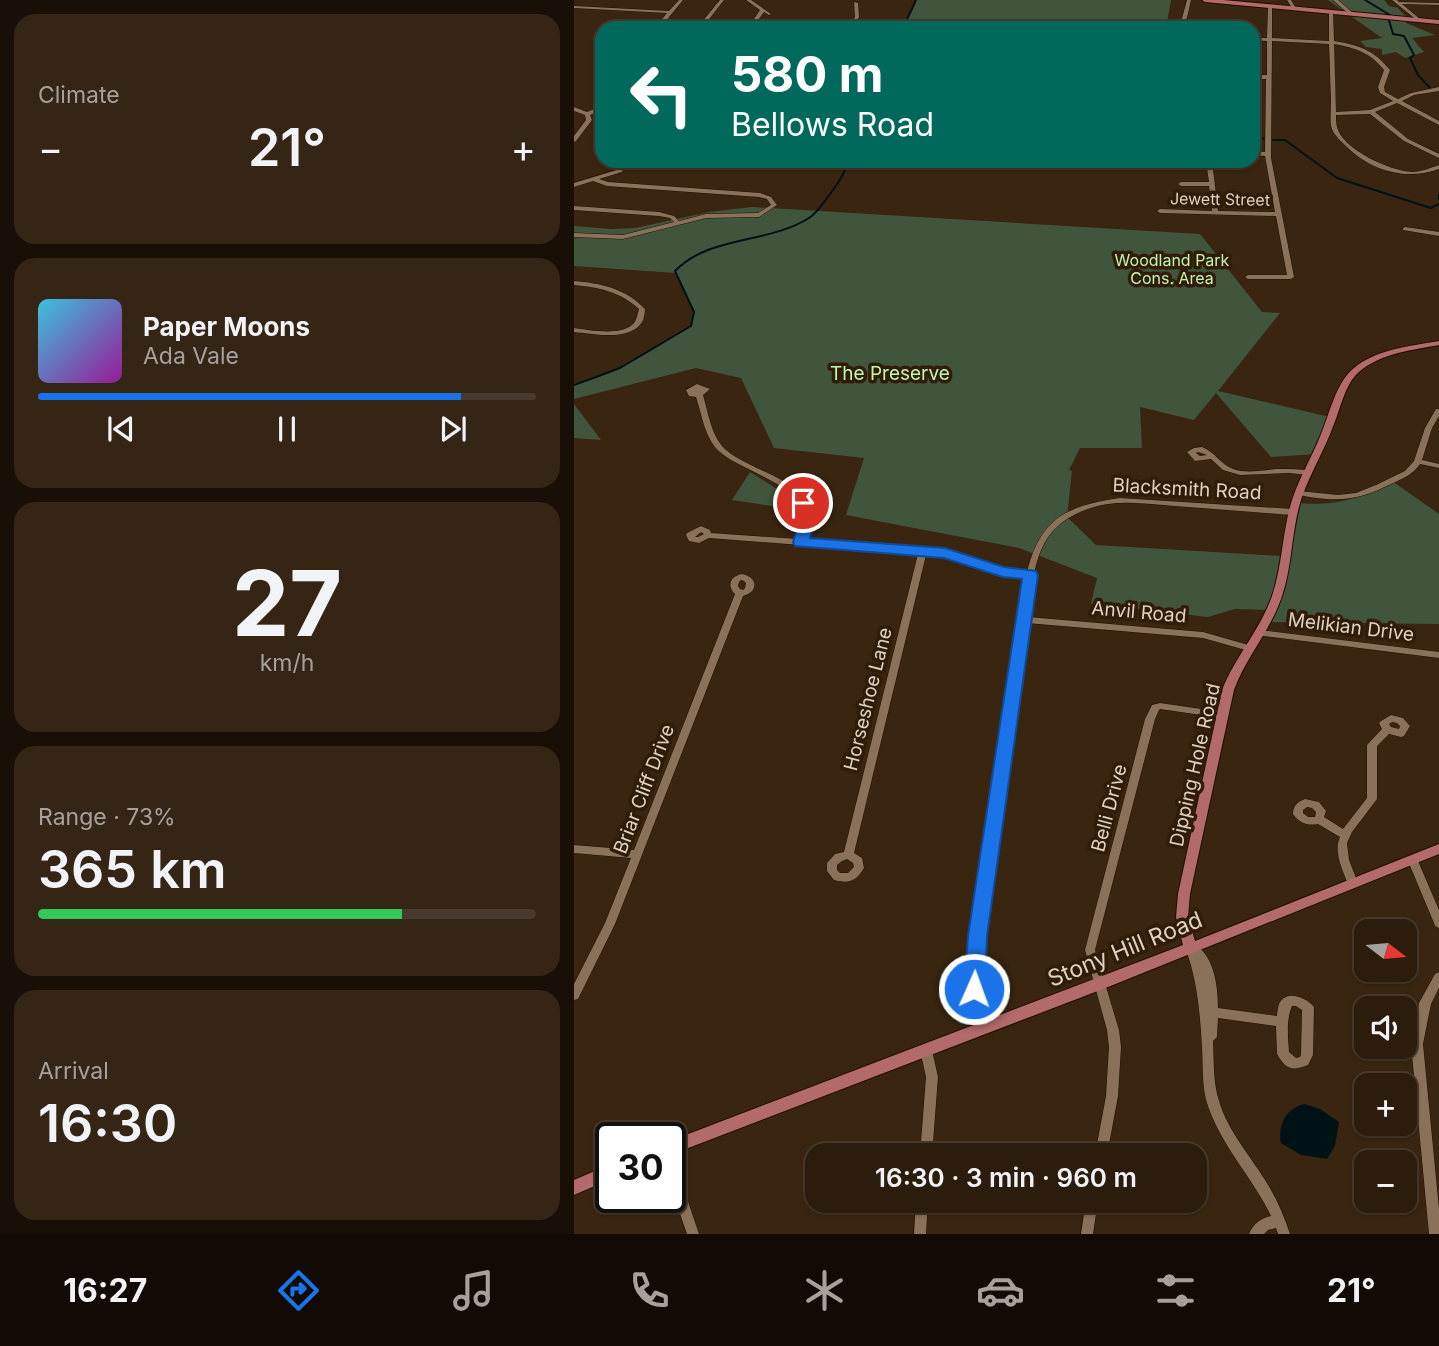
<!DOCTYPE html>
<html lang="en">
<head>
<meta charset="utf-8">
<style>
  :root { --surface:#2c1c0c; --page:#342515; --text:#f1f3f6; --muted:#a6a19d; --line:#483a2d; --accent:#1a73e8 }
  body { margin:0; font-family:Inter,sans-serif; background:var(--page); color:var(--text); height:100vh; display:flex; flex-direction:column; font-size:26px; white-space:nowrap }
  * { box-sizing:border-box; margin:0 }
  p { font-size:23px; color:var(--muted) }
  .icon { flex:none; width:38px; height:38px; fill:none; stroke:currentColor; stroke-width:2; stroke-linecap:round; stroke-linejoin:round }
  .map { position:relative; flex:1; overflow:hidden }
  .details { display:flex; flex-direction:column; gap:14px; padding:14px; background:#180f07; width:574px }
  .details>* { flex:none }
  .guide { position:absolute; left:21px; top:21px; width:665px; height:147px; border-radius:21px; box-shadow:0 2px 5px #0004,0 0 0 2px var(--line); background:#00695c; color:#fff; overflow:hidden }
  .needle { width:46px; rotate:106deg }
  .fabs { position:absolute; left:780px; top:919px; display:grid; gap:14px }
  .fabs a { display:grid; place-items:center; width:63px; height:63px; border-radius:14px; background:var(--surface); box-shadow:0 2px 5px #0004,0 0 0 2px var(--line); font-size:35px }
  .speed { position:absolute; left:21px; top:1122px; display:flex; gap:14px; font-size:35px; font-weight:700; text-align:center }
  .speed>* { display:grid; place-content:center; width:91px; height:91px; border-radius:50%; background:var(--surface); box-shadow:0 2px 5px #0004,0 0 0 2px var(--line); line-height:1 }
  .speed .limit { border:4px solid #111; border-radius:10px; background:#fff; color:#111 }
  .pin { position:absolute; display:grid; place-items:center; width:60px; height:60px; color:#fff; margin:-30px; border:4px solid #fff; border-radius:50%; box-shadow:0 2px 7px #0007 }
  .me { position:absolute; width:77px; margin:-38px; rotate:2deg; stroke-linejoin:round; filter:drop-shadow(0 0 5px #0008) }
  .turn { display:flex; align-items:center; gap:24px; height:147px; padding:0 21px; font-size:32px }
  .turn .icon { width:91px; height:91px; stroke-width:2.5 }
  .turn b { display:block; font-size:49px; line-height:60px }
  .big { font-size:52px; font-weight:600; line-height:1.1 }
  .details .widget { flex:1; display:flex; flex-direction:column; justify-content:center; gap:10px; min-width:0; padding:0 24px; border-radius:21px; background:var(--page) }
  .details .dial { align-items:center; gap:0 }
  .dial b { font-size:91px; line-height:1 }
  .song { display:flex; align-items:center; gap:21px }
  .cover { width:84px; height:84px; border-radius:10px; background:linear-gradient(135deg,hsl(190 70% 55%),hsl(300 70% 35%)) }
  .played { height:7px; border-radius:4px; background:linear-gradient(90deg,var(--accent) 85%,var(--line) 85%) }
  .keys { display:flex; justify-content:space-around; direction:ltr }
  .heat { display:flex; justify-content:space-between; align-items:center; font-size:38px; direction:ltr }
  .charge { height:10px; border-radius:5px; background:linear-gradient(90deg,#34c759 73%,var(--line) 0) }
  .trip { position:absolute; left:231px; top:1143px; width:402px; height:70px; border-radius:21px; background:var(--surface); box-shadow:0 2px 5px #0004,0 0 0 2px var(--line); font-weight:600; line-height:70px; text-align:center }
  .tabs { display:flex; height:112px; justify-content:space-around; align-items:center; background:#120b05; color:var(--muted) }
  .tabs .icon { width:49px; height:49px }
  .tabs .selected { color:var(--accent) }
  .tabs b { font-size:32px; color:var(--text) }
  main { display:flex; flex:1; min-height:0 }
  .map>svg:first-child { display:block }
  .green { fill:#41553c }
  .water { fill:#001216 }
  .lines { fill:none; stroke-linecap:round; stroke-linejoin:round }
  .stream { stroke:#001216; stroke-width:2 }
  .minor-casing { stroke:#210e00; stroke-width:1 }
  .major-casing { stroke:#210e00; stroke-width:2 }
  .minor { fill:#8a715a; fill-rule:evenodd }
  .major { fill:#b36b6a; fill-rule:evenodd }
  .route { fill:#1a73e8; stroke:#114b97; stroke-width:2 }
  .labels { text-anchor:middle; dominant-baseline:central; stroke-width:7; stroke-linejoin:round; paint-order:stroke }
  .far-street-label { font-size:16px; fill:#dfd2c5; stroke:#301c07 }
  .far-park-label { font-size:16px; fill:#bff4b3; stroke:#301c07 }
  .park-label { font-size:19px; fill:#bff4b3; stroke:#301c07 }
  .street-label { font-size:19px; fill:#dfd2c5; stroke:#301c07 }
  .near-street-label { font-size:23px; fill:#dfd2c5; stroke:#301c07 }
</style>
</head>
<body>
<main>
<section class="details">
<div class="widget"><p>Climate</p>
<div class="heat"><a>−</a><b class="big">21°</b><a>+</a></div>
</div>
<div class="widget">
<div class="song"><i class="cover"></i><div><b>Paper Moons</b><p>Ada Vale</p></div></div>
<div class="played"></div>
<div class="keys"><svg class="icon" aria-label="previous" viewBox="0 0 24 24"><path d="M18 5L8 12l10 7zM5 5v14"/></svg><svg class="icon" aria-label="pause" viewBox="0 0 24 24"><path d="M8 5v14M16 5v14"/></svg><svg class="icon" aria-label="next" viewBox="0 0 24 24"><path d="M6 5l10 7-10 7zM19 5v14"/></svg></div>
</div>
<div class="widget dial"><b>27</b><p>km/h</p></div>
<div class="widget"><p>Range · 73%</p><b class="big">365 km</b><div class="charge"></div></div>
<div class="widget"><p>Arrival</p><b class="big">16:30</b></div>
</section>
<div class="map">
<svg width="865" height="1234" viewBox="0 0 865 1234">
  <rect width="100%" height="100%" fill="#3a2610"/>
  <!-- green -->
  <g class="green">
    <path d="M343 0H597L592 28H328Z"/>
    <path d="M754 0H810L815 6 824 8 833 18 832 23 861 35 838 38 850 52 831 58 822 52 808 55V49L792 47 786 41 808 38Z"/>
    <path d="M178 207 626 234 688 312 706 313 644 391 760 418 742 454 697 457 642 393 620 420 566 407 568 448H506L495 470 498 471 493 517 522 545 708 556 721 503C764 506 780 500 818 481L865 514V624L695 622 697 610 661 609 634 617 517 604 523 578 445 548 272 515 290 458 200 448 167 378 122 368 0 399V385C44 374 79 349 117 326L120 312 102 273 0 266V226L37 229 61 228 135 212Z"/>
    <path d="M0 404 27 440 0 438Z"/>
    <path d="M176 472 211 494 226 510 158 500Z"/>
  </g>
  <!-- water -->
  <path class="water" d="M730 1104 746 1109 765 1122 761 1146 753 1159 727 1155 707 1143C703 1126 712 1108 730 1104Z"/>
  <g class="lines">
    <!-- stream -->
    <g class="stream">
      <path d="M791 0 816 15"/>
      <path d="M815 20 819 34 830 36 840 55 836 58 844 75 856 88"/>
      <path d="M329 28 342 0"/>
      <path d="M679 136 691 139"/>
      <path d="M699 140H711L763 178 857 208 865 204"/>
      <path d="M865 195V199"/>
      <path d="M0 385 46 368 117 326 120 312 101 271C136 235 194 244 235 218 244 212 250 202 256 194 264 183 271 174 274 161"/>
    </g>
    <!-- minor casing -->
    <g class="minor-casing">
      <g id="minor">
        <path d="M105 0H109L86 28H81L93 13 0 8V6L95 11Z"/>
        <path d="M146 0H150L128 28H123Z"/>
        <path d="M172 0H177L197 14 195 15 190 12 178 28H174L186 10Z"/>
        <path d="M613 0H617C614 11 614 28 600 28L607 22Z"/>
        <path d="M713 0H717L723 10H719Z"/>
        <path d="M759 0H764L780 14 776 15Z"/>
        <path d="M818 0H823L825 2 865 3V5L828 4 846 19V20L844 21Z"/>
        <path d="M280 2 284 3 285 17 279 28H275L281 17Z"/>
        <path d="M694 6 698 7V38L755 41V12L759 11 760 41C785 45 800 50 816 70L810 87 811 92 824 99 837 93 865 87V91L840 95 828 101 865 121V125L823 103 801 112 834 139 865 154V158L830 141 796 114 762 115C762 119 762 123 763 127 768 149 816 171 838 172 847 172 856 168 865 165V169C833 181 798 171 774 148 768 142 759 135 757 126 756 118 757 108 757 99 756 80 756 62 755 44L698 41 697 158 720 277 717 279H674L671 277 674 275H713L702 216 586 213 583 211 586 209 638 211 635 186H607L604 184 607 182H635L632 161H638L644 211 701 212 691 156 679 155V151L691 152 692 79H679V75H693V41L679 40V38H693ZM760 44C782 48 797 53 810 70L804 87 806 93 819 101 796 110 762 112Z"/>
        <path d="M28 106V110L16 115 18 120 2 141 0 142V136L12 120 11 115 0 111V107L13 112Z"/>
        <path d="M46 169 49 171 48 172 25 179 34 182 186 193 197 197 203 205 185 217 132 218 49 239 0 237V233L49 235 100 222 96 218 85 216 0 210V206L85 212 100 216 105 221 132 214 184 213 197 205 193 199 185 197 33 186 19 181 0 187V183Z"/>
        <path d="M831 227 865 232V236L829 230V228Z"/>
        <path d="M0 281C26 283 53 289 71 309 71 311 70 319 69 320 59 342 19 334 0 332V328C15 330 45 336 58 325 63 321 63 315 65 309 47 292 24 287 0 285Z"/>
        <path d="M123 384 136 389 129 395C134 412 137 433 148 446 171 472 243 479 236 524 235 529 233 535 232 540L366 550 429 569 453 572C467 517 493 506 546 498L719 509 723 512 719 515C680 512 640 509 601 506 583 505 565 502 547 503 524 503 495 513 479 531 459 553 458 589 454 617L629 632 678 646 679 648 675 651 629 638 453 623 409 936 406 989 422 1026 420 1030 416 1031 412 1030 394 989 399 936 451 577 429 575 366 556 352 555 280 853 288 858 290 868C282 881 276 884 260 880L253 871V863L261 854 270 852 344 554 135 538 125 543 115 541 112 535 113 533 127 526 136 530 137 533 224 539C225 534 228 529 228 523 233 484 169 473 146 452 131 439 128 415 122 397L115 396 112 390ZM127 532 130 534 124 537H121ZM273 859 279 863 280 867 274 873H266L263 870V865L268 861Z"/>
        <path d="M862 409H865V416L858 428 848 460 865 464V468L846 464C839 474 830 478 819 483 791 497 773 502 743 498 735 497 727 496 721 493L725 491 764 495 782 493 802 485 831 471 840 461 851 428Z"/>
        <path d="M628 447C641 452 647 465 659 469 673 474 690 470 704 469 715 469 726 469 737 471L738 473 734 475 715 473 666 475 649 470 637 459 621 461 613 452 620 448ZM624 452 633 455 626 456 622 453Z"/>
        <path d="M168 574C184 577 185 592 169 596L41 924 4 999 0 1000V984L31 923 57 858 0 853V845L60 850 161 594C152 585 157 576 168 574ZM167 580 170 581 172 583 171 588 169 590 166 589 164 586 165 582Z"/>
        <path d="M685 630 865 652V658L682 635 681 633 682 631Z"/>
        <path d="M586 703 648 712 651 713 653 715 651 717 648 718 586 709 585 710 581 719 521 950 545 1030 547 1047 544 1096 533 1155H521L532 1096 535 1047 533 1030 511 950 571 719 578 705Z"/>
        <path d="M817 715 829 718 836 726 830 736 827 737 815 734 803 746V799L778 832 773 843 775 860 784 883 783 886 779 887 775 886C769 872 759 852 766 837L744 824C734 826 725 823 719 814 719 806 723 802 731 799L745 802 752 811 750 817 769 829 793 798V745L808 729 805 723 807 721ZM818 722 823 723 826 726 825 729 817 727 815 724ZM733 807 738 808 742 812 741 817H734L729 813V810Z"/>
        <path d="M839 857 843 858 844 861 865 910V928L861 926 860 923 834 861 835 858Z"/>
        <path d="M616 942C640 952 644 985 644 1008L703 1016C703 1014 704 1007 705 1004 712 989 732 997 740 1007L739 1055 734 1065C718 1071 712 1070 703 1054L702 1026 644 1018 643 1037 639 1041C640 1061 639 1082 645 1101 654 1131 675 1154 691 1180 702 1197 710 1215 716 1234H704L702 1228 694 1230 690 1234H675C679 1224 687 1218 697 1216 678 1176 645 1144 632 1100 628 1083 629 1064 628 1047 626 1012 623 979 611 947L612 944ZM718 1006H722L728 1010 727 1055 726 1057 722 1058 715 1052C714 1037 712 1020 718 1006Z"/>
        <path d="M865 972V988L857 1004 849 1044 865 1209V1234H855L837 1044 845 1003 861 974Z"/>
        <path d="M352 1045 356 1046 358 1050 364 1077 358 1155H346L352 1077 346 1050 348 1046Z"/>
        <path d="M96 1160 100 1162 102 1166 125 1234H113L96 1185Z"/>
        <path d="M342 1200H354L352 1234H340Z"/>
        <path d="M512 1200H524L519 1234H507Z"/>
      </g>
    </g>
    <!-- major casing -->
    <g class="major-casing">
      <g id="major">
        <path d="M628 0H649L865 20V24L631 2Z"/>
        <path d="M865 341V345C838 350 807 353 785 372 771 384 767 407 760 424 751 449 737 472 728 497 717 529 719 564 708 596 697 630 672 657 660 690L616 894 614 917 621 941 865 844V854L529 989 96 1155V1141L609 945 602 917 604 894 648 690C661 657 686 630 698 596 709 564 708 529 719 497 726 477 737 458 745 439 755 417 761 383 780 368 803 349 836 346 865 341Z"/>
        <path d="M37 1164V1179L0 1195V1180Z"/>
      </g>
    </g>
    <!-- minor -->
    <use href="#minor" class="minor"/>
    <!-- major -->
    <use href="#major" class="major"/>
  </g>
  <!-- route -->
  <path class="route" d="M229 499 236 503 241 521 236 538 371 548 430 567 462 571 464 575 413 936 411 989 408 995 400 998 393 995 390 989 394 936 448 579 429 577 370 558 221 546 219 542 226 521 222 503Z"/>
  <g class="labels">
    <!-- far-street labels -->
    <g class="far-street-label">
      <text transform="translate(646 199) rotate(1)">Jewett Street</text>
    </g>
    <!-- far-park labels -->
    <g class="far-park-label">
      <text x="598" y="260">Woodland Park<tspan x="598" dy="18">Cons. Area</tspan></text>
    </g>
    <!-- park labels -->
    <g class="park-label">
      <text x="316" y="373">The Preserve</text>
    </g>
    <!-- street labels -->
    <g class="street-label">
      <text transform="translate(613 489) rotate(3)">Blacksmith Road</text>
      <text transform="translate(565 612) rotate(5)">Anvil Road</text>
      <text transform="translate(777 627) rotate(7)">Melikian Drive</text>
      <text transform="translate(294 699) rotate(-76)">Horseshoe Lane</text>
      <text transform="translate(621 765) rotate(-77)">Dipping Hole Road</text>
      <text transform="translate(70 789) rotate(-69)">Briar Cliff Drive</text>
      <text transform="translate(535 808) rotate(-75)">Belli Drive</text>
    </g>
    <!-- near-street labels -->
    <g class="near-street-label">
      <text transform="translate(551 949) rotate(-22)">Stony Hill Road</text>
    </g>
  </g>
</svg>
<div class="fabs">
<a><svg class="needle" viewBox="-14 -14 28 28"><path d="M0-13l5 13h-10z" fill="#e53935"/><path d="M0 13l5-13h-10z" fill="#a6a19d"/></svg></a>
<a><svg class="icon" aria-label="sound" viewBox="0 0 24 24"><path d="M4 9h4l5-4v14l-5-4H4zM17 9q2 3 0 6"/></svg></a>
<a>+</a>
<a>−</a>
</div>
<div class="speed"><div class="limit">30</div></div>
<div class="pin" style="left:229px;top:503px;background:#d93025"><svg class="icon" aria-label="arrive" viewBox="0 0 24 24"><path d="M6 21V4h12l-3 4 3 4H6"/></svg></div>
<svg class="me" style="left:400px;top:989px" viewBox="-20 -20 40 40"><circle r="17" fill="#1a73e8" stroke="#fff" stroke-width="3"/><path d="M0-11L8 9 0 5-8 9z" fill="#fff"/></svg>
<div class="trip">16:30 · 3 min · 960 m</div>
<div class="guide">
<div class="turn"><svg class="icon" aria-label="left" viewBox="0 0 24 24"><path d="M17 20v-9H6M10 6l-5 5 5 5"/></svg><div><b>580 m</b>Bellows Road</div></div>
</div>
</div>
</main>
<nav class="tabs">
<b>16:27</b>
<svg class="icon selected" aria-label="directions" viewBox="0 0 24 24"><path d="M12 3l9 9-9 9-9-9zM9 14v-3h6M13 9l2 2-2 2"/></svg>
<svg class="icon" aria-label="music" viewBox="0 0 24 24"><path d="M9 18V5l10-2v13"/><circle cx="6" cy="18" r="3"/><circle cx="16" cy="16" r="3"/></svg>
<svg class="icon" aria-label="phone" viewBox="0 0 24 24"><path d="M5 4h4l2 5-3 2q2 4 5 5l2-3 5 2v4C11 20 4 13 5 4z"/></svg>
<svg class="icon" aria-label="climate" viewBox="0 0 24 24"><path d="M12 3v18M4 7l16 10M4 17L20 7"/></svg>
<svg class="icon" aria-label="car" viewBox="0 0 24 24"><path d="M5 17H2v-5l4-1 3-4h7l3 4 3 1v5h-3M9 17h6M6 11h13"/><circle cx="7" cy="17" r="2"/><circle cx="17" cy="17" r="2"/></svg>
<svg class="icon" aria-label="filters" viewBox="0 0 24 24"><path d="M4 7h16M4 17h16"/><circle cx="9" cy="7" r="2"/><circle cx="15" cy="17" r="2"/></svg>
<b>21°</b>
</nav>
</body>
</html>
